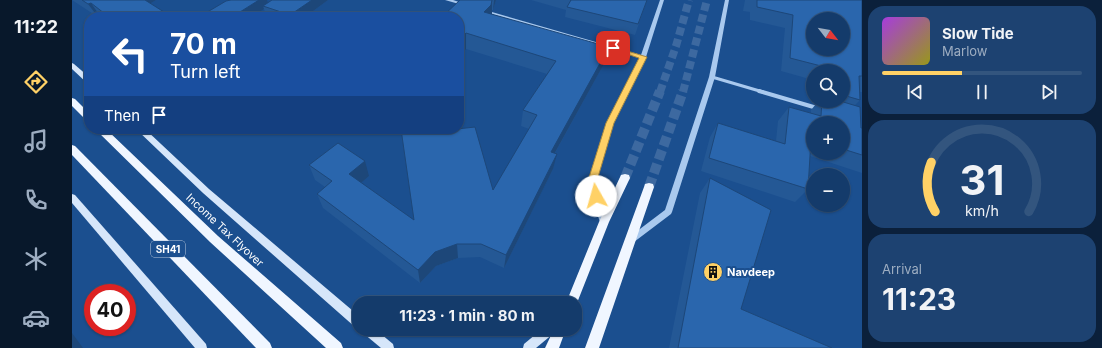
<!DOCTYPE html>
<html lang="en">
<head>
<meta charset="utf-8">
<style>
  :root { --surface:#143b6b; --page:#1d4271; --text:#f1f3f6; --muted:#9dadc1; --line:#33557e; --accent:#ffd166 }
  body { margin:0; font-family:Inter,sans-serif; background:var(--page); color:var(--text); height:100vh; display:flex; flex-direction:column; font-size:15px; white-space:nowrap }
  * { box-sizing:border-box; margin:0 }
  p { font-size:13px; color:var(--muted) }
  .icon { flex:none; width:22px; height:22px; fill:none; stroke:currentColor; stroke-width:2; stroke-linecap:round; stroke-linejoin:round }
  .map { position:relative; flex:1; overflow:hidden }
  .panel { display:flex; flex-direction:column; gap:6px; padding:6px; background:#0b203b; width:240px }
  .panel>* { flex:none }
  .guide { position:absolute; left:12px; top:12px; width:380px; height:122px; border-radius:16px; box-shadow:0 1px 3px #0004,0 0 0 1px var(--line); background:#1a4fa0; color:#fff; overflow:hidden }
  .needle { width:26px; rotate:121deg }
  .buttons { position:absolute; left:734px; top:12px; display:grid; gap:8px }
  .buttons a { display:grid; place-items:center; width:44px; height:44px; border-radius:50%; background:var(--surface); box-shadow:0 1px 3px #0004,0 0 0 1px var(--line); font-size:20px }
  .speed { position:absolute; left:12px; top:284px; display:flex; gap:8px; font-size:20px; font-weight:700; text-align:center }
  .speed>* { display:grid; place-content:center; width:52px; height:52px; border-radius:50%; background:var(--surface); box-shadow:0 1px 3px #0004,0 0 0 1px var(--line); line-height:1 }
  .speed .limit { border:6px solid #d22; background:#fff; color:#111 }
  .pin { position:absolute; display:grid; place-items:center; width:34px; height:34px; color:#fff; margin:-17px; border-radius:8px; box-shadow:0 2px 6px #0006 }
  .me { position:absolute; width:44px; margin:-22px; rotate:353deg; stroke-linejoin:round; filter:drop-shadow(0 0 3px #0008) }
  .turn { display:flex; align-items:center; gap:14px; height:84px; padding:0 20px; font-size:18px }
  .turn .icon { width:52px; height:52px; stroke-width:2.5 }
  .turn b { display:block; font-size:28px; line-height:34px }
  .then { display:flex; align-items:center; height:38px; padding:0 20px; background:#0003; gap:8px; font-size:15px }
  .big { font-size:30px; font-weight:700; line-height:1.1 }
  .panel .widget { flex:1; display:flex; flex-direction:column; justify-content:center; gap:6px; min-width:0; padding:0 14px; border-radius:16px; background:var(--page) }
  .panel .dial { align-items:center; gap:0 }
  .dial svg { height:104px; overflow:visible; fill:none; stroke:var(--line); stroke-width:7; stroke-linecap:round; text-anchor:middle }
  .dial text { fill:var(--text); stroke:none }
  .song { display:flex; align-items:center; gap:12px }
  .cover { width:48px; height:48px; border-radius:6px; background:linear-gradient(135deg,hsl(280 70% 55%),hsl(60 70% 35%)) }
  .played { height:4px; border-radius:2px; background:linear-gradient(90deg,var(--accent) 40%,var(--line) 40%) }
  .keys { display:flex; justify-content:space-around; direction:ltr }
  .trip { position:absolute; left:280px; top:296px; width:230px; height:40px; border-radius:16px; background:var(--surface); box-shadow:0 1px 3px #0004,0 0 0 1px var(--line); font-weight:700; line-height:40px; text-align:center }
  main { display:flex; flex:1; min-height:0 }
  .tab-bar { display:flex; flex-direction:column; width:72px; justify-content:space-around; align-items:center; background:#08182b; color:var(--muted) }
  .tab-bar .icon { width:28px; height:28px }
  .tab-bar .current { color:var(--accent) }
  .tab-bar b { font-size:18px; color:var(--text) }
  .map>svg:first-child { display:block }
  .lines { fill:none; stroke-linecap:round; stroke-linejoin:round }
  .primary-tunnel-far1 { stroke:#3d69a0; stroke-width:8; stroke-dasharray:8 4; stroke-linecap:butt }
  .primary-tunnel { stroke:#3d69a0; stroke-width:10; stroke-dasharray:10 4.5; stroke-linecap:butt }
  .minor-far1 { stroke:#a9c9ee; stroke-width:3 }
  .minor { stroke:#a9c9ee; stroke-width:4 }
  .tertiary { fill:#a9c9ee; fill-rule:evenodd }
  .secondary { fill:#d6e6fa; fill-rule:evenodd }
  .primary { fill:#f0f6ff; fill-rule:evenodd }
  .wall { fill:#245895; fill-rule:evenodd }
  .shaded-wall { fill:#1d4779 }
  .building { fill:#2a66ad; stroke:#1d4779; fill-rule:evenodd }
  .route { fill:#ffd166; stroke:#a68842 }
  .labels { text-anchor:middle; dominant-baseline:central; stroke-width:4; stroke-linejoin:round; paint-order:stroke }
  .shield { fill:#1b4f8f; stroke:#bbcadd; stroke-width:1 }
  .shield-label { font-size:10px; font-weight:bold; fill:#fff }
  .street-label { font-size:11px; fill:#fff; stroke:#1b4f8f }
  .poi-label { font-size:11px; font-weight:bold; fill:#fff; stroke:#1b4f8f; text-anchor:start }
</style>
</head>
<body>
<main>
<nav class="tab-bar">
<b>11:22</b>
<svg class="icon current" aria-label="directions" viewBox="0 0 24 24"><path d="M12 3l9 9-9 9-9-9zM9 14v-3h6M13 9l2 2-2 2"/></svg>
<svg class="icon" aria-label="music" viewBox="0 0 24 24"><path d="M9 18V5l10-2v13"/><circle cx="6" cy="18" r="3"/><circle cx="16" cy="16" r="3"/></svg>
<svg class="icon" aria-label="phone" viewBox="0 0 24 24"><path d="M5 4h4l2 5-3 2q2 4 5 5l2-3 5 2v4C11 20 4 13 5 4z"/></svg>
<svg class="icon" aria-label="climate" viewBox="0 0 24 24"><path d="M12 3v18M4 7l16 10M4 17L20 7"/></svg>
<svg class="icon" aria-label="car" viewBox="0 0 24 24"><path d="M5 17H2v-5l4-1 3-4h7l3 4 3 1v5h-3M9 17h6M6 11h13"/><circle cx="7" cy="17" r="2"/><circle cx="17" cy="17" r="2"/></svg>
</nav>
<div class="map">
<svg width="790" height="348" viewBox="0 0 790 348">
  <rect width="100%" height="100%" fill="#1b4f8f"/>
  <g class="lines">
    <!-- primary-tunnel-far1 -->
    <g class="primary-tunnel-far1">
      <path d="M588 92 604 46 617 0"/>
      <path d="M611 92 635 0"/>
    </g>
    <!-- primary-tunnel -->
    <g class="primary-tunnel">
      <path d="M553 178 588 91"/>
      <path d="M577 187 611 91"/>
    </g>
    <!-- minor-far1 -->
    <path class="minor-far1" d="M640 77 691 92"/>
    <!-- minor -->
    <path class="minor" d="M687 91 745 108"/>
    <!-- tertiary -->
    <g class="tertiary">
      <path d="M373 0H381L396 5 394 6Z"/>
      <path d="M588 0H592L574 57 541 123 523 184 536 222 535 224 532 225 529 224 528 222 515 184 535 123 568 58 409 11 413 10 569 55Z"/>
      <path d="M653 0H657L643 77 600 212 599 214 562 242 559 243 556 242 555 240 556 238 593 210 637 77Z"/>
    </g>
    <!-- secondary -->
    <g class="secondary">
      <path d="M0 63 2 64 17 77V83H15L0 69Z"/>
      <path d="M64 129H73L137 189 287 316V328L283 327 131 193Z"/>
      <path d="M0 194 3 195 134 344 135 348H123L0 203Z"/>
      <path d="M290 329H303L321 344 322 348H309L291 333Z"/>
      <path d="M470 329H483L482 333 464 348H451L452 344Z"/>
    </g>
    <!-- primary -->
    <g class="primary">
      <path d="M0 98 3 99 17 113V121L14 120 0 106Z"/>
      <path d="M23 129H34L146 236 269 343 271 348H254L138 242Z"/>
      <path d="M0 145 3 146 198 343 200 348H184L0 155Z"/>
      <path d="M553 174 557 175 558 178 537 222 503 308V303H494L527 222 549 175Z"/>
      <path d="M577 183 581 184 582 187 527 348H513L572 187 573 184Z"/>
      <path d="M482 329H494L487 348H473Z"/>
    </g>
  </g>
  <!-- wall -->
  <g class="wall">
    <path d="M0 0H84L78 3 100 17H30L28 16 26 17Z"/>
    <path d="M256 0 233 17H197L194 16 192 9 180 17H127L196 3Z"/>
    <path d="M388 0H424L421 10H420V14L533 62 483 153 481 169 432 268 408 257 386 258 364 266 348 283 251 208 245 194 253 187 243 180 237 165 297 176 289 183 342 220 376 130 421 190 457 129 449 126 451 110 475 74 394 49Z"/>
    <path d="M459 0H575L563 35 493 17 494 10Z"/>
    <path d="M673 0H790V92H788V100L783 105 789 128H790V173L738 156 736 189 723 202 629 171 638 137 646 123 704 141 706 121 717 107 739 113V110L744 104 740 103 741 97V101H771V71H741V80L709 71 713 28 678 20V12L671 11ZM741 123H771V153H741Z"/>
    <path d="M638 178 669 309 760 348H597L628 193Z"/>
  </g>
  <!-- shaded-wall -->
  <g class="shaded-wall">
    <path d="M68 0H84L72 7Z"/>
    <path d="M187 0H195L197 6H191L192 9 180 17H160Z"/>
    <path d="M240 0H256L233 17H219L218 15Z"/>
    <path d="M420 0V15L412 12Z"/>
    <path d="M422 0H424L421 10Z"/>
    <path d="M19 3 28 16 26 17 16 4Z"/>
    <path d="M394 33V49L387 56V40Z"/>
    <path d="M537 47 533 62 475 167 479 152Z"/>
    <path d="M485 154 481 169 432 268 434 255Z"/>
    <path d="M293 161 297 176 282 189 277 174Z"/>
    <path d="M385 244 386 258 364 266 348 283 346 270 363 252Z"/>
    <path d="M0 333 11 348H0Z"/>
  </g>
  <!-- building -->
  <g class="building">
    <path d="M10 0H73L100 17H37L19 3 16 4Z"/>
    <path d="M159 0H187L160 17H127L154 1Z"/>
    <path d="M200 0H240L218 15 191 6Z"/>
    <path d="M388 0H420L419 5 412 12 537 47 479 152 485 154 434 255 409 244H385L363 252 346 270 245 194 260 181 237 165 266 143 293 161 277 174 342 220 329 129H376V130L403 127 421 190 465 115 451 110 484 61 394 33 387 40V17H370Z"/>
    <path d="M498 0H575L566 24 495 7 499 0Z"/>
    <path d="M685 0H790V76H787L788 100 771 95V71H753V67L718 58 721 15 685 7ZM741 19H771V49H741Z"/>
    <path d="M222 14 232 17H217Z"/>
    <path d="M750 101H768L788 107 789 128H790V155L771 149V123H741V140L739 139 736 189 637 158 646 123 713 144 717 107 749 116Z"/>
    <path d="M638 178 699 210 669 309 760 348H606Z"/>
  </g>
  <!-- route -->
  <path class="route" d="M539 46 575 57 542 123 524 184 528 196 524 200 520 199 515 184 534 123 567 58 539 49Z"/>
  <!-- icons -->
  <defs>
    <g id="building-disc" transform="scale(1)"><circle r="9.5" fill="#ffd166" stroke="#1b4f8f"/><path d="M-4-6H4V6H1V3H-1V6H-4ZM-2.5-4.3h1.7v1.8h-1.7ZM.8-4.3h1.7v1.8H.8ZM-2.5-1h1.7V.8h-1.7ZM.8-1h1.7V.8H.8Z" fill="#111"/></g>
  </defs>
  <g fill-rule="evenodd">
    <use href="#building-disc" x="641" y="272"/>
  </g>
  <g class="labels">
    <!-- shield labels -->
    <rect class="shield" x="79" y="241" width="34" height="16" rx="3"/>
    <g class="shield-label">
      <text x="96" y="249">SH41</text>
    </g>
    <!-- street labels -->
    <g class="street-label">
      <text transform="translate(153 230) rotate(43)">Income Tax Flyover</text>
    </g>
    <!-- poi labels -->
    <g class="poi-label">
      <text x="655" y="272">Navdeep</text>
    </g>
  </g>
</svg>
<div class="buttons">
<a><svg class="needle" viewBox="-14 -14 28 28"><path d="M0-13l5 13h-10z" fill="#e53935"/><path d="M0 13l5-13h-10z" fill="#9dadc1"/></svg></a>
<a><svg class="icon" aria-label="search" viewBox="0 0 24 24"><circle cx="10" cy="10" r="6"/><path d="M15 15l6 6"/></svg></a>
<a>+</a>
<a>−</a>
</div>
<div class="speed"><div class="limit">40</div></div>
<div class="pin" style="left:541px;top:48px;background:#d93025"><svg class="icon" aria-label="arrive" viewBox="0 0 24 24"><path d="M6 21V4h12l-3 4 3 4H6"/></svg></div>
<svg class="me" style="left:524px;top:196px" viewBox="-20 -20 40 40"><circle r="19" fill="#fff"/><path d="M0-13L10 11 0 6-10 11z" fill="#ffd166"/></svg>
<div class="trip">11:23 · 1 min · 80 m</div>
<div class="guide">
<div class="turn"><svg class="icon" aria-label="left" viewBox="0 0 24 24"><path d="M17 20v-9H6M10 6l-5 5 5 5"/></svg><div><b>70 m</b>Turn left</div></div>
<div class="then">Then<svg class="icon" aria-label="arrive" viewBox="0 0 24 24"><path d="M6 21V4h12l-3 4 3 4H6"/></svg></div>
</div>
</div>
<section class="panel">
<div class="widget">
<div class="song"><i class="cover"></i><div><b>Slow Tide</b><p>Marlow</p></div></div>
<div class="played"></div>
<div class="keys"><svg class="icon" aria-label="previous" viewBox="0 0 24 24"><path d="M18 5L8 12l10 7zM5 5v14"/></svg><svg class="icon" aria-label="pause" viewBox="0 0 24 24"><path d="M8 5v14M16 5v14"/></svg><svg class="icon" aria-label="next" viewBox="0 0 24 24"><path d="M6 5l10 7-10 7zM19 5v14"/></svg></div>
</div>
<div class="widget dial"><svg viewBox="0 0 100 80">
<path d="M14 69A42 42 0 1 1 86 69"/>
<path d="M14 69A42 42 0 0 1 11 31" stroke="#ffd166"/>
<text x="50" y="56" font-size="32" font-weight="700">31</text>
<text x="50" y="72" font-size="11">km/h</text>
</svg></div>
<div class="widget"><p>Arrival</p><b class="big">11:23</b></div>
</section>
</main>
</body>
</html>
